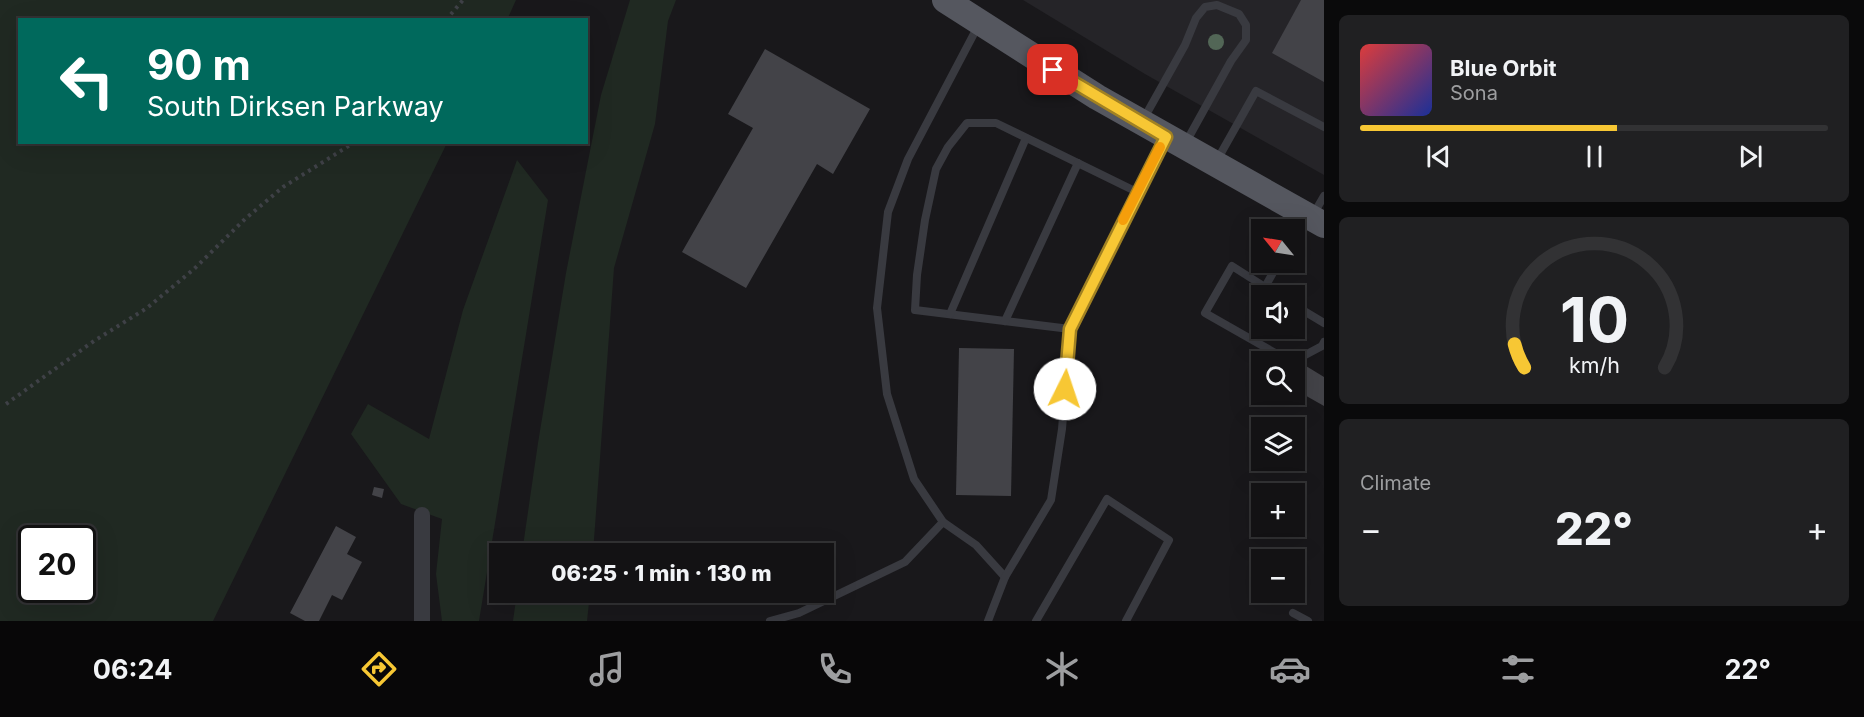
<!DOCTYPE html>
<html lang="en">
<head>
<meta charset="utf-8">
<style>
  :root { --surface:#131214; --page:#202022; --text:#f1f3f6; --muted:#9d9ea0; --line:#323234; --accent:#f7c734 }
  body { margin:0; font-family:Inter,sans-serif; background:var(--page); color:var(--text); height:100vh; display:flex; flex-direction:column; font-size:22px; white-space:nowrap }
  * { box-sizing:border-box; margin:0 }
  p { font-size:20px; color:var(--muted) }
  .icon { flex:none; width:33px; height:33px; fill:none; stroke:currentColor; stroke-width:2; stroke-linecap:round; stroke-linejoin:round }
  .map { position:relative; flex:1; overflow:hidden }
  .drawer { display:flex; flex-direction:column; gap:15px; padding:15px; background:#0a0a0b; width:540px }
  .drawer>* { flex:none }
  .banner { position:absolute; left:18px; top:18px; width:570px; height:126px; border-radius:0px; box-shadow:0 6px 24px #0002,0 0 0 2px var(--line); background:#00695c; color:#fff; overflow:hidden }
  .needle { width:39px; rotate:300deg }
  .buttons { position:absolute; left:1251px; top:219px; display:grid; gap:12px }
  .buttons a { display:grid; place-items:center; width:54px; height:54px; border-radius:0px; background:var(--surface); box-shadow:0 6px 24px #0002,0 0 0 2px var(--line); font-size:30px }
  .speed { position:absolute; left:18px; top:525px; display:flex; gap:12px; font-size:30px; font-weight:700; text-align:center }
  .speed>* { display:grid; place-content:center; width:78px; height:78px; border-radius:50%; background:var(--surface); box-shadow:0 6px 24px #0002,0 0 0 2px var(--line); line-height:1 }
  .speed .limit { border:3px solid #111; border-radius:9px; background:#fff; color:#111 }
  .pin { position:absolute; display:grid; place-items:center; width:51px; height:51px; color:#fff; margin:-26px; border-radius:12px; box-shadow:0 3px 9px #0006 }
  .me { position:absolute; width:66px; margin:-33px; rotate:4deg; stroke-linejoin:round; filter:drop-shadow(0 0 4px #0008) }
  .turn { display:flex; align-items:center; gap:21px; height:126px; padding:0 30px; font-size:27px }
  .turn .icon { width:78px; height:78px; stroke-width:2.5 }
  .turn b { display:block; font-size:42px; line-height:51px }
  .big { font-size:45px; font-weight:800; line-height:1.1 }
  .drawer .tile { flex:1; display:flex; flex-direction:column; justify-content:center; gap:9px; min-width:0; padding:0 21px; border-radius:9px; background:var(--page) }
  .drawer .dial { align-items:center; gap:0 }
  .dial svg { height:156px; overflow:visible; fill:none; stroke:var(--line); stroke-width:7; stroke-linecap:round; text-anchor:middle }
  .dial text { fill:var(--text); stroke:none }
  .song { display:flex; align-items:center; gap:18px }
  .cover { width:72px; height:72px; border-radius:9px; background:linear-gradient(135deg,hsl(0 70% 55%),hsl(230 70% 35%)) }
  .played { height:6px; border-radius:3px; background:linear-gradient(90deg,var(--accent) 55%,var(--line) 55%) }
  .keys { display:flex; justify-content:space-around; direction:ltr }
  .heat { display:flex; justify-content:space-between; align-items:center; font-size:33px; direction:ltr }
  .trip { position:absolute; left:489px; top:543px; width:345px; height:60px; border-radius:0px; background:var(--surface); box-shadow:0 6px 24px #0002,0 0 0 2px var(--line); font-weight:800; line-height:60px; text-align:center }
  .tab-bar { display:flex; height:96px; justify-content:space-around; align-items:center; background:#080708; color:var(--muted) }
  .tab-bar .icon { width:42px; height:42px }
  .tab-bar .active { color:var(--accent) }
  .tab-bar b { font-size:27px; color:var(--text) }
  main { display:flex; flex:1; min-height:0 }
  .map>svg:first-child { display:block }
  .built { fill:#252428 }
  .green { fill:#202922; fill-rule:evenodd }
  .building { fill:#434348 }
  .lines { fill:none; stroke-linecap:round; stroke-linejoin:round }
  .path { stroke:#3f4147; stroke-width:4; stroke-dasharray:3 4.5; stroke-linecap:butt }
  .lane { stroke:#393a40; stroke-width:8 }
  .street { stroke:#393a40; stroke-width:16 }
  .primary { stroke:#55575f; stroke-width:26 }
  .tree { fill:#526656 }
  .route-casing { stroke:#a18122; stroke-width:15 }
  .route { stroke:#f7c734; stroke-width:10 }
  .slow { stroke:#f59e0b; stroke-width:10 }
</style>
</head>
<body>
<main>
<div class="map">
<svg width="1324" height="621" viewBox="0 0 1324 621">
  <rect width="100%" height="100%" fill="#19181b"/>
  <!-- built -->
  <path class="built" d="M1023 0H1324V175L1145 74Z"/>
  <!-- green -->
  <g class="green">
    <path d="M0 0H516L507 20H20V142L447 143 213 621H0ZM32 538H82V590H32Z"/>
    <path d="M630 0H676L668 21 655 124 614 268 593 553H522L538 443 566 273 601 95Z"/>
    <path d="M517 160 548 200 479 621H442L436 574 442 519 401 504 351 434 368 404 429 439 463 310Z"/>
    <path d="M517 593H590L587 621H513Z"/>
  </g>
  <!-- building -->
  <g class="building">
    <path d="M1301 0H1324V82L1272 53Z"/>
    <path d="M765 49 870 109 833 174 817 164 746 288 682 252 753 128 728 114Z"/>
    <path d="M959 348 1014 349 1011 496 956 495Z"/>
    <path d="M1306 366 1324 377V406L1294 389V385Z"/>
    <path d="M374 487 384 489 382 498 372 495Z"/>
    <path d="M336 526 356 537 347 554 362 562 342 600 332 595 319 621H305L290 613Z"/>
  </g>
  <g class="lines">
    <!-- path -->
    <g class="path">
      <path d="M446 20 463 0"/>
      <path d="M6 404 94 341 147 308 194 269 245 219 283 187 355 142"/>
    </g>
    <!-- lane -->
    <g class="lane">
      <path d="M1143 120 1185 45 1196 18 1205 7 1217 5 1239 14 1246 25V40L1231 61 1185 144"/>
      <path d="M1216 162 1256 91 1324 127"/>
      <path d="M1137 192 996 123H967L948 147 936 169 925 220 917 275 915 310 1070 329 1165 137"/>
      <path d="M1313 215 1324 196"/>
      <path d="M1294 234 1303 218"/>
      <path d="M1279 262 1265 287 1279 296"/>
      <path d="M1265 287 1232 266 1205 313 1291 362"/>
      <path d="M1294 305 1324 323"/>
      <path d="M950 314 1026 138"/>
      <path d="M1005 321 1078 163"/>
      <path d="M1292 362 1322 346 1324 342"/>
      <path d="M943 522 914 479 887 394 877 308 888 212 908 159 978 26"/>
      <path d="M1293 613 1308 621"/>
      <path d="M770 621 799 613 905 562 943 522 976 545 1005 577"/>
      <path d="M988 621 1005 577 1051 500 1062 429 1070 329"/>
      <path d="M1036 621 1107 499 1169 540 1126 621"/>
    </g>
    <!-- street -->
    <path class="street" d="M422 621V515"/>
    <!-- primary -->
    <path class="primary" d="M945 0 1097 97 1324 225"/>
  </g>
  <!-- trees -->
  <circle class="tree" cx="1216" cy="42" r="8"/>
  <g class="lines">
    <!-- route casing -->
    <g class="route-casing">
      <path id="route" d="M1053 70 1166 137 1070 329 1065 389"/>
    </g>
    <!-- route -->
    <use href="#route" class="route"/>
    <!-- slow -->
    <path class="slow" d="M1123 220 1160 147"/>
  </g>
</svg>
<div class="buttons">
<a><svg class="needle" viewBox="-14 -14 28 28"><path d="M0-13l5 13h-10z" fill="#e53935"/><path d="M0 13l5-13h-10z" fill="#9d9ea0"/></svg></a>
<a><svg class="icon" aria-label="sound" viewBox="0 0 24 24"><path d="M4 9h4l5-4v14l-5-4H4zM17 9q2 3 0 6"/></svg></a>
<a><svg class="icon" aria-label="search" viewBox="0 0 24 24"><circle cx="10" cy="10" r="6"/><path d="M15 15l6 6"/></svg></a>
<a><svg class="icon" aria-label="layers" viewBox="0 0 24 24"><path d="M12 4l9 5-9 5-9-5zM3 14l9 5 9-5"/></svg></a>
<a>+</a>
<a>−</a>
</div>
<div class="speed"><div class="limit">20</div></div>
<div class="pin" style="left:1053px;top:70px;background:#d93025"><svg class="icon" aria-label="arrive" viewBox="0 0 24 24"><path d="M6 21V4h12l-3 4 3 4H6"/></svg></div>
<svg class="me" style="left:1065px;top:389px" viewBox="-20 -20 40 40"><circle r="19" fill="#fff"/><path d="M0-13L10 11 0 6-10 11z" fill="#f7c734"/></svg>
<div class="trip">06:25 · 1 min · 130 m</div>
<div class="banner">
<div class="turn"><svg class="icon" aria-label="left" viewBox="0 0 24 24"><path d="M17 20v-9H6M10 6l-5 5 5 5"/></svg><div><b>90 m</b>South Dirksen Parkway</div></div>
</div>
</div>
<section class="drawer">
<div class="tile">
<div class="song"><i class="cover"></i><div><b>Blue Orbit</b><p>Sona</p></div></div>
<div class="played"></div>
<div class="keys"><svg class="icon" aria-label="previous" viewBox="0 0 24 24"><path d="M18 5L8 12l10 7zM5 5v14"/></svg><svg class="icon" aria-label="pause" viewBox="0 0 24 24"><path d="M8 5v14M16 5v14"/></svg><svg class="icon" aria-label="next" viewBox="0 0 24 24"><path d="M6 5l10 7-10 7zM19 5v14"/></svg></div>
</div>
<div class="tile dial"><svg viewBox="0 0 100 80">
<path d="M14 69A42 42 0 1 1 86 69"/>
<path d="M14 69A42 42 0 0 1 9 57" stroke="#f7c734"/>
<text x="50" y="56" font-size="32" font-weight="700">10</text>
<text x="50" y="72" font-size="11">km/h</text>
</svg></div>
<div class="tile"><p>Climate</p>
<div class="heat"><a>−</a><b class="big">22°</b><a>+</a></div>
</div>
</section>
</main>
<nav class="tab-bar">
<b>06:24</b>
<svg class="icon active" aria-label="directions" viewBox="0 0 24 24"><path d="M12 3l9 9-9 9-9-9zM9 14v-3h6M13 9l2 2-2 2"/></svg>
<svg class="icon" aria-label="music" viewBox="0 0 24 24"><path d="M9 18V5l10-2v13"/><circle cx="6" cy="18" r="3"/><circle cx="16" cy="16" r="3"/></svg>
<svg class="icon" aria-label="phone" viewBox="0 0 24 24"><path d="M5 4h4l2 5-3 2q2 4 5 5l2-3 5 2v4C11 20 4 13 5 4z"/></svg>
<svg class="icon" aria-label="climate" viewBox="0 0 24 24"><path d="M12 3v18M4 7l16 10M4 17L20 7"/></svg>
<svg class="icon" aria-label="car" viewBox="0 0 24 24"><path d="M5 17H2v-5l4-1 3-4h7l3 4 3 1v5h-3M9 17h6M6 11h13"/><circle cx="7" cy="17" r="2"/><circle cx="17" cy="17" r="2"/></svg>
<svg class="icon" aria-label="filters" viewBox="0 0 24 24"><path d="M4 7h16M4 17h16"/><circle cx="9" cy="7" r="2"/><circle cx="15" cy="17" r="2"/></svg>
<b>22°</b>
</nav>
</body>
</html>
